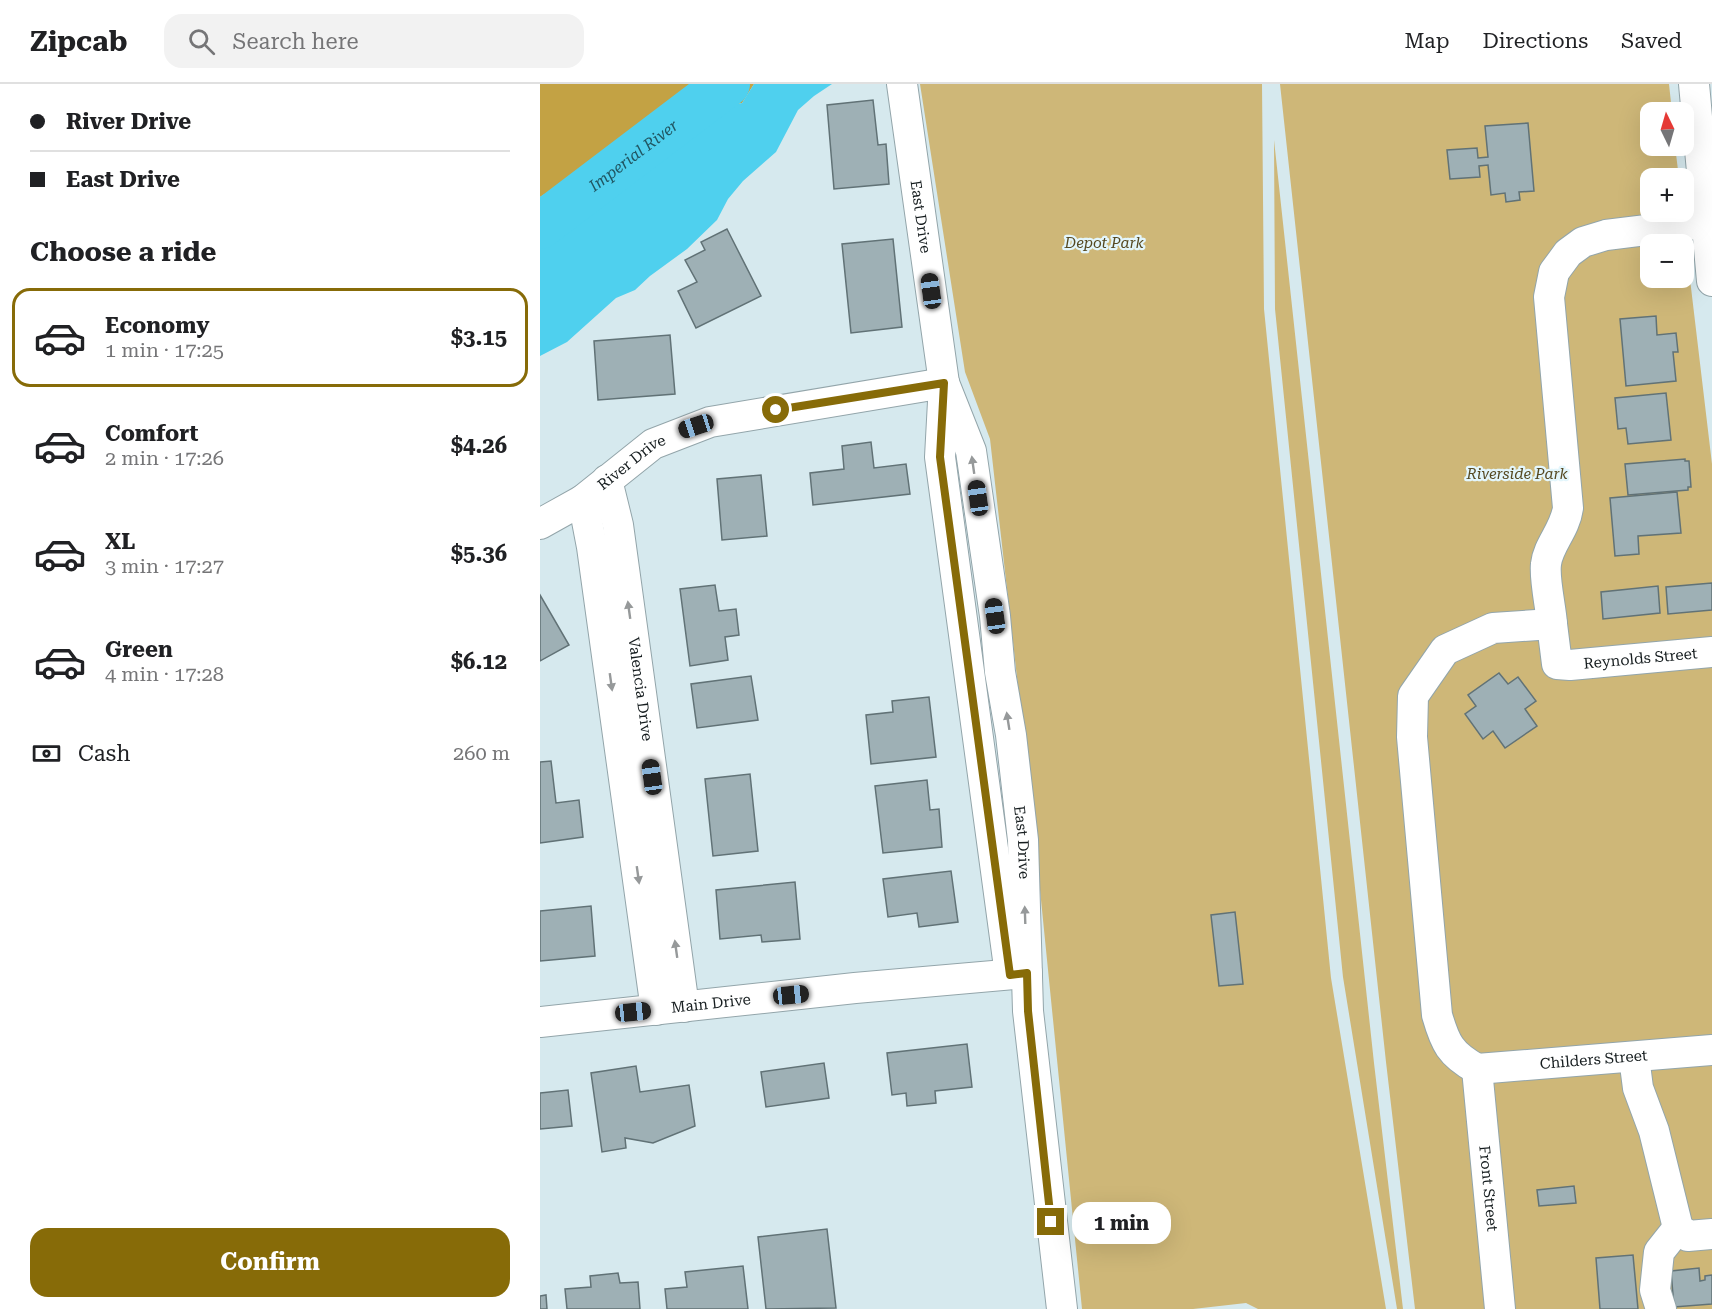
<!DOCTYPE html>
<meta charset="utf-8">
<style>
body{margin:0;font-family:"Roboto Serif",serif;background:#f2f2f2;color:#202124;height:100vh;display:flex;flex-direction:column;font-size:22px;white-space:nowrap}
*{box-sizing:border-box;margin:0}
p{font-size:20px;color:#757577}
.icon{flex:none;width:33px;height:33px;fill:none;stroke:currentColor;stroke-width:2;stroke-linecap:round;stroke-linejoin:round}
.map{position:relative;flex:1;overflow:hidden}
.sheet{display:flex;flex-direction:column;background:#fff;width:540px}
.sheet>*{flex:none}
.banner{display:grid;align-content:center;height:132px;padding:0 30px;background:#fff}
.needle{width:39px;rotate:355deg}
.buttons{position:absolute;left:1100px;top:18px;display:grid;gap:12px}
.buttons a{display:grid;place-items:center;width:54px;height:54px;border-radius:12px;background:#fff;box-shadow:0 6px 24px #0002;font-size:30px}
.end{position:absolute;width:27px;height:27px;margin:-14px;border:8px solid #876b08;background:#fff;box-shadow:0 0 0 3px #fff}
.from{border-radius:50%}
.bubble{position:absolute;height:42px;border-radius:18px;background:#fff;box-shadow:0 6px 24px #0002;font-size:20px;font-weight:700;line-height:42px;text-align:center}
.car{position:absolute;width:18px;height:36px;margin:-18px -9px;border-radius:8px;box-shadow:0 0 4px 2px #0007;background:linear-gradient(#222 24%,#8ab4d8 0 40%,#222 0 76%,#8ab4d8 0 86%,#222 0)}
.banner b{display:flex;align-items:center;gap:21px;height:57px;font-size:22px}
.banner b+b{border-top:2px solid #e0e0e0}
.banner i{width:15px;height:15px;background:#202124}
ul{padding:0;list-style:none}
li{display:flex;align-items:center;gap:18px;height:99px;margin:0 12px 9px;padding:0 18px;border:3px solid transparent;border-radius:18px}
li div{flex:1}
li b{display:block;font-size:22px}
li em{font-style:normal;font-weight:700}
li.active{border-color:#876b08}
li>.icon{width:54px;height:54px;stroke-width:1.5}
h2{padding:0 30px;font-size:27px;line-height:72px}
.pay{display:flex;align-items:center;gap:15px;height:66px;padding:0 30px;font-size:22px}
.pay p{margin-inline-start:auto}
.action{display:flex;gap:12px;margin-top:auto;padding:12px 30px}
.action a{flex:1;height:69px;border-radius:18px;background:#876b08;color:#fff;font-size:24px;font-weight:700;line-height:69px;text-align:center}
header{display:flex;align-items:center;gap:36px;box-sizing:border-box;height:84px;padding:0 30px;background:#fff;border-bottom:2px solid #e0e0e0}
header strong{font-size:28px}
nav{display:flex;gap:33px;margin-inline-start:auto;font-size:21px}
.search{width:420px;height:54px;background:#f2f2f2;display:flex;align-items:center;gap:15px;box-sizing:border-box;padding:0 21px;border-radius:18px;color:#757577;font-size:22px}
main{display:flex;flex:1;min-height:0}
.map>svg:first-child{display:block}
.green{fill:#ceb778;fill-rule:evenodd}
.forest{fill:#c3a244}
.water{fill:#4fd0ee}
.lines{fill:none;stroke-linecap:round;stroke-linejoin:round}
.river{stroke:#4fd0ee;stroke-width:46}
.building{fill:#9eb0b5;stroke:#617276;stroke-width:1.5}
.minor-casing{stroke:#93a5aa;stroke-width:32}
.minor{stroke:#fff;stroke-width:30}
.oneway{fill:#96999a}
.route{stroke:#876b08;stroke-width:8}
.labels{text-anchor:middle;stroke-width:4.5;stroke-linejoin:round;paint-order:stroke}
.street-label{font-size:15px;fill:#161d1f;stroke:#e3f6fc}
.park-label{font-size:15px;font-style:italic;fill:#554820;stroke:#e3f6fc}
.water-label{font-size:16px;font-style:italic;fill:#215763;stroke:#e3f6fc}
</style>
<header>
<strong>Zipcab</strong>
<div class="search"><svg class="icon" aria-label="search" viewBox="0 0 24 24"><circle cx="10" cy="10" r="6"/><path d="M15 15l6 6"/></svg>Search here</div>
<nav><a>Map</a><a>Directions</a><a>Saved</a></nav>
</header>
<main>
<section class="sheet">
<div class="banner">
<b><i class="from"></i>River Drive</b>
<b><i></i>East Drive</b>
</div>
<h2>Choose a ride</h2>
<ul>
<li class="active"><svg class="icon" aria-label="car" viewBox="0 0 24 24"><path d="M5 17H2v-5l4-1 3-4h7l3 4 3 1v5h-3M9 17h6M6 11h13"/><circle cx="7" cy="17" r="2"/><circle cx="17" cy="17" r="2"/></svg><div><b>Economy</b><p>1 min · 17:25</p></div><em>$3.15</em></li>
<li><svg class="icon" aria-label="car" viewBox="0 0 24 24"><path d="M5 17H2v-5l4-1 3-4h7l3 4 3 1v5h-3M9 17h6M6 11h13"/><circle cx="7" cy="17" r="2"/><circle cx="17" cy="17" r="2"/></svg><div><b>Comfort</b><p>2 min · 17:26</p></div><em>$4.26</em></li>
<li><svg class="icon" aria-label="car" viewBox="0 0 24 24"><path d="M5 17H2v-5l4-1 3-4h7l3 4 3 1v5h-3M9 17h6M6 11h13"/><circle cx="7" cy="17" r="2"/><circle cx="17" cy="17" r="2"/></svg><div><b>XL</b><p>3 min · 17:27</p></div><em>$5.36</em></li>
<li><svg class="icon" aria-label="car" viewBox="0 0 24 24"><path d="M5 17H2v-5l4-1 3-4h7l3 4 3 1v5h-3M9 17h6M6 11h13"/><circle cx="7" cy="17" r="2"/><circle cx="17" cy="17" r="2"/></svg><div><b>Green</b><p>4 min · 17:28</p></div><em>$6.12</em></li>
</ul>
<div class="pay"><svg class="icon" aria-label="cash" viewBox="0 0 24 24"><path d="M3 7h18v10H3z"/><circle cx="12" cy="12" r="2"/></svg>Cash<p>260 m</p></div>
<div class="action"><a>Confirm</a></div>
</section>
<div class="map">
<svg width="1172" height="1225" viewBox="0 0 1172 1225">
<rect width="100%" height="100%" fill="#d6e9ee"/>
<!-- green -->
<g class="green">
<path d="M380 0H722L724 225 791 894 846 1225H718L706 1219 653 1225H542L492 726 450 355 425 288Z"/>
<path d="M740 0H1129L1132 28H1110V62H1135L1139 94H1110V128H1142L1172 380V1225H875L846 978ZM1110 160H1143V194H1110Z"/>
<path d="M734 56 834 979 863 1225H857L803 893 735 225Z"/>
</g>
<!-- forest -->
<path class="forest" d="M0 0H214L202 19 183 23 164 32 134 64 96 81 50 85 31 94 0 113Z"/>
<!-- water -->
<path class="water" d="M214 0H292L274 12 258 26 236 68 203 97 188 115 177 136 147 165 110 192 95 206 76 214 27 258 0 272V113L31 94 50 85 96 81 134 64 164 32 183 23 202 19Z"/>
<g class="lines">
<!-- river -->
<path class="river" id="s1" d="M0 142 187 0"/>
</g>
<!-- building -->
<g class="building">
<path d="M333 16 338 61 346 60 349 100 294 105 287 21Z"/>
<path d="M988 39 994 107 979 108 980 116 966 118 965 109 951 111 948 81 939 82 940 93 910 95 907 66 937 64 938 74 948 73 945 42Z"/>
<path d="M187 145 221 212 156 244 138 207 157 198 145 176 165 166 161 158Z"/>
<path d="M353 155 362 243 311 249 302 160Z"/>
<path d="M1116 232 1117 251 1136 249 1138 268H1133L1136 297 1086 302 1080 235Z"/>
<path d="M130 251 135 310 58 316 54 257Z"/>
<path d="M1126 309 1131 356 1088 360 1086 344 1078 345 1075 314Z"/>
<path d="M331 358 334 384 366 380 370 410 273 421 270 389 304 385 302 362Z"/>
<path d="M1145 375V377H1149L1151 403H1148V406L1088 411 1085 380Z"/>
<path d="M221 391 227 452 182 456 177 395Z"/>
<path d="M1137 408 1141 449 1098 452 1099 470 1075 472 1070 414Z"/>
<path d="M1172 499V526L1128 530 1126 503Z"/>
<path d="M175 501 179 527 196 525 199 551 185 553 188 576 150 582 140 505Z"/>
<path d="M1118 502 1120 529 1063 535 1061 508Z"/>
<path d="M0 511 29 561 0 577Z"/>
<path d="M959 589 968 600 978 593 996 617 985 625 997 642 965 664 953 647 943 655 925 630 936 622 928 611Z"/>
<path d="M211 592 218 636 157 644 151 600Z"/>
<path d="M389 613 396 673 331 680 326 631 353 628 352 617Z"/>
<path d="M11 677 16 719 39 716 43 753 0 759V678Z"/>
<path d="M210 690 218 767 173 772 165 695Z"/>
<path d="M387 696 390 726 399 725 402 763 343 769 335 702Z"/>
<path d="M411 787 418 838 379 843 377 829 348 833 343 795Z"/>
<path d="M255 798 260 855 222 858 221 851 180 855 176 806Z"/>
<path d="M51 822 55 872 0 877V827Z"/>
<path d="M695 828 703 900 679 902 671 831Z"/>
<path d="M427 960 432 1003 395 1007 396 1019 367 1022 366 1009 352 1011 347 969Z"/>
<path d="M284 979 289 1014 226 1023 221 988Z"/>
<path d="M96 982 100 1008 149 1001 155 1042 113 1059 85 1054 86 1064 62 1068 51 989Z"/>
<path d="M28 1006 32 1042 0 1045V1009Z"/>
<path d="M1034 1102 1036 1119 999 1122 997 1106Z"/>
<path d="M287 1145 296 1224 226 1225 218 1153Z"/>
<path d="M1093 1171 1098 1225H1060L1056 1174Z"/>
<path d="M203 1182 208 1225H127L125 1205 147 1203 145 1188Z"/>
<path d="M1159 1184 1160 1197 1165 1196V1192L1172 1191V1220L1134 1223 1131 1187Z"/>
<path d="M78 1189 80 1199 98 1198 100 1225H27L25 1205 51 1203 50 1192Z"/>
<path d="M6 1211 7 1225H0V1212Z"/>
</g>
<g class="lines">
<!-- minor casing -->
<g class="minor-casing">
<g id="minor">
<path id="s2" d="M362 0 404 299 400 373 469 883"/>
<path d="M1154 0 1172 197"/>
<path id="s3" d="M404 299 431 367 455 532 460 588 471 651 483 756 488 927 522 1225"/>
<path id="s4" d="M67 396 78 441 144 923"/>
<path d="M43 416 52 463 116 926"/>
<path id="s5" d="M0 440 43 416 113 360 170 338 404 299"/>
<path d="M1012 540C1011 524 1004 495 1006 480 1008 461 1025 446 1028 424L1009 213 1014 188 1028 169 1043 158 1066 151 1172 138"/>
<path id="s6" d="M0 938 315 904 487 889"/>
<path d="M1094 973 1098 1004 1114 1047 1138 1144 1148 1152 1172 1150"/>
<path id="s7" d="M937 985C910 970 905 959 897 931L872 653 873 612 905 566 953 544 1012 540 1017 580 1030 581 1172 568"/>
<path id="s8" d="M937 985 960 1225"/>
<path id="s9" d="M937 985 1172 966"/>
<path d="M1121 1225 1115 1206 1119 1168 1138 1144"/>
</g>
</g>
<!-- minor -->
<use href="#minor" class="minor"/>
</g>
<!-- one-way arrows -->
<defs><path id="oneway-solid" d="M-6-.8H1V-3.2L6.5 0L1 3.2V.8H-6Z" transform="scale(1.5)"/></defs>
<g class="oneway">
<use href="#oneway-solid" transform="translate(433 381) rotate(-98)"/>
<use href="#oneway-solid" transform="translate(89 526) rotate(-98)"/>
<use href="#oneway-solid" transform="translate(71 598) rotate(82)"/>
<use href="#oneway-solid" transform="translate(468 637) rotate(-99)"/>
<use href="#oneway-solid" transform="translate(98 791) rotate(82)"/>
<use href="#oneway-solid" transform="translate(485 831) rotate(-92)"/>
<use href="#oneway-solid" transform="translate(136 865) rotate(-98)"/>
</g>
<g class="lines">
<!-- route -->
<path class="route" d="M236 326 404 299 400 373 470 891 487 889 488 927 511 1138"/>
</g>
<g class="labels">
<!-- street labels -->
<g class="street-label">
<text dy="5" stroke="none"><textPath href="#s2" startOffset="134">East Drive</textPath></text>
<text dy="5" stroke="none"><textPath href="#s5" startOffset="111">River Drive</textPath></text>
<text dy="5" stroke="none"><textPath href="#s7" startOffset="682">Reynolds Street</textPath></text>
<text dy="5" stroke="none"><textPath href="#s4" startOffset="212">Valencia Drive</textPath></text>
<text dy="5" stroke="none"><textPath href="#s3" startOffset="468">East Drive</textPath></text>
<text dy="5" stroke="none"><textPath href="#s6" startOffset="172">Main Drive</textPath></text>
<text dy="5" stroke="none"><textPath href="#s9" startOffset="117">Childers Street</textPath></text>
<text dy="5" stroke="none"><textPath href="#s8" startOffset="120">Front Street</textPath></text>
</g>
<!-- park labels -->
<g class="park-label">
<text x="564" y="164">Depot Park</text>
<text x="977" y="395">Riverside Park</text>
</g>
<!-- water labels -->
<g class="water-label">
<text dy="6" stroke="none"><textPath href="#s1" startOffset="117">Imperial River</textPath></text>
</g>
</g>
</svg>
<div class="buttons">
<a><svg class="needle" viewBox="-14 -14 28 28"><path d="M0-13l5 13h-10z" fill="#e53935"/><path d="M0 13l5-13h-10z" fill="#757577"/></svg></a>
<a>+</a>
<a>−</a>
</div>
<i class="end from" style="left:236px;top:326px"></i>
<i class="end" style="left:511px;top:1138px"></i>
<div class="bubble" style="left:532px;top:1118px;width:99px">1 min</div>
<i class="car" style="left:391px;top:207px;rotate:352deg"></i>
<i class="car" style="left:156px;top:342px;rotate:252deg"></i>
<i class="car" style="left:438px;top:414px;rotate:352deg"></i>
<i class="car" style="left:455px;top:532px;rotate:352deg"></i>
<i class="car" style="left:112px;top:693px;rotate:352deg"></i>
<i class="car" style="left:251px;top:911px;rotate:84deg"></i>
<i class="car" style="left:93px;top:928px;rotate:84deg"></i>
</div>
</main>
